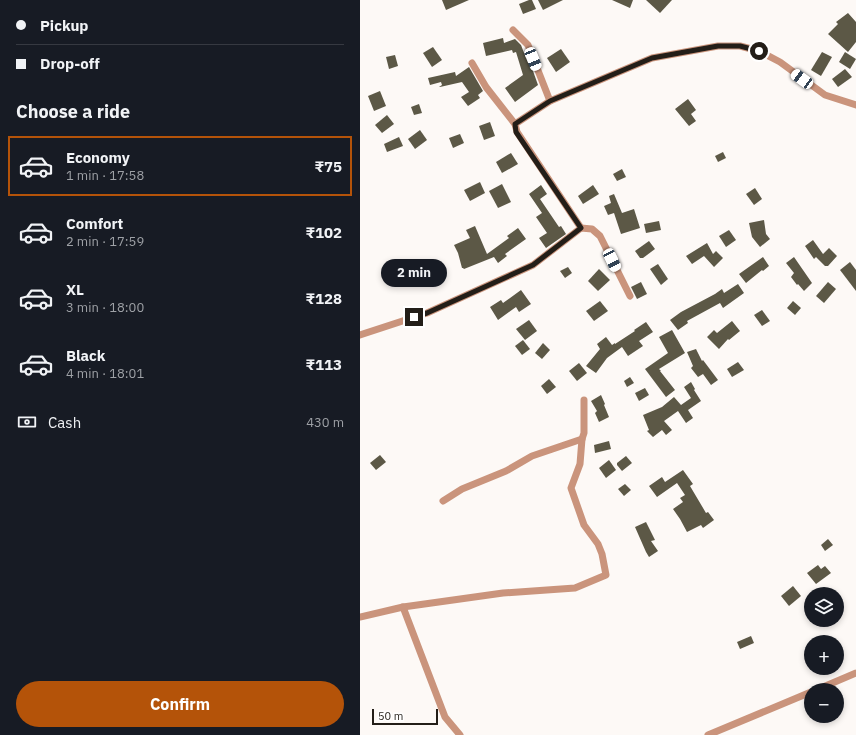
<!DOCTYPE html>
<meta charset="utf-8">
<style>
body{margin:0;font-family:"IBM Plex Sans",sans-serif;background:#242831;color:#f1f3f6;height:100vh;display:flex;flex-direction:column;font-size:15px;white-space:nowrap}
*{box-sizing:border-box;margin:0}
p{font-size:13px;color:#9ea1a6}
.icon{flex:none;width:22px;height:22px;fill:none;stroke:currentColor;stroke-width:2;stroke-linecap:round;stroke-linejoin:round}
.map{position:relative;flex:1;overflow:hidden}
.side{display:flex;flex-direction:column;background:#171b24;width:360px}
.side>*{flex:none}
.top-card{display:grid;align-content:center;height:88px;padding:0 16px;background:#171b24}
.tools{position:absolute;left:444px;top:587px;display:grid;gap:8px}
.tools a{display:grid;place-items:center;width:40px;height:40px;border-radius:50%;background:#171b24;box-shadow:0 2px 6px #0003;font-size:20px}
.scale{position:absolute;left:12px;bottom:10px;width:66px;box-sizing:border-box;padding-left:4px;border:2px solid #231e18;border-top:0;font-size:11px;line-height:14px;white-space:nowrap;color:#231e18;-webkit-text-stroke:3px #fff;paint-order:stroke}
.end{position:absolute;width:18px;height:18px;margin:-9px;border:5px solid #231e18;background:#fff;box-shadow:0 0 0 2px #fff}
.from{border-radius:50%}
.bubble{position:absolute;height:28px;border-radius:14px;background:#171b24;box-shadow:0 2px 6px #0003;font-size:13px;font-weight:700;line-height:28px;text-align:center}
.car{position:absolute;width:12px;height:24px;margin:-12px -6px;border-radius:5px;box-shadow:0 0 3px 1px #0007;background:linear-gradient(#fff 24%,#345 0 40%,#fff 0 76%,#345 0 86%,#fff 0)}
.top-card b{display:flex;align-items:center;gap:14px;height:38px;font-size:15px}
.top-card b+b{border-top:1px solid #363941}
.top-card i{width:10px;height:10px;background:#f1f3f6}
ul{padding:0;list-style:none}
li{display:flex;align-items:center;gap:12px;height:60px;margin:0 8px 6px;padding:0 8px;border:2px solid transparent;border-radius:0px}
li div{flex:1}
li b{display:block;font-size:15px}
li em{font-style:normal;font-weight:700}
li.selected{border-color:#b45309}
li>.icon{width:36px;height:36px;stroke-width:1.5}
h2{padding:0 16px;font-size:18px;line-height:48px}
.pay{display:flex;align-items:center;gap:10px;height:44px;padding:0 16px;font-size:15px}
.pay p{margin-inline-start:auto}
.action{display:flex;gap:8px;margin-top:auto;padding:8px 16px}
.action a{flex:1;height:46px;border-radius:24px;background:#b45309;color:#fff;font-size:16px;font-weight:700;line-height:46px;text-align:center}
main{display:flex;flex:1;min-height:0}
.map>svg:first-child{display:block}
.building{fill:#5c5846}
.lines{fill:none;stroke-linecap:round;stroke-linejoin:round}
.street{stroke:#ca947c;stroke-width:7}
.route{stroke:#231e18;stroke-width:5}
</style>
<main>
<section class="side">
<div class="top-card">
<b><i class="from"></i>Pickup</b>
<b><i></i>Drop-off</b>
</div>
<h2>Choose a ride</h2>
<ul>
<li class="selected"><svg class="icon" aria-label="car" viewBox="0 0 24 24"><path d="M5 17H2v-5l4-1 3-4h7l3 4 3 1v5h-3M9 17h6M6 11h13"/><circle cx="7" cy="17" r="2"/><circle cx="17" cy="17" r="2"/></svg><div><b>Economy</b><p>1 min · 17:58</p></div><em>₹75</em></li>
<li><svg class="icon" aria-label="car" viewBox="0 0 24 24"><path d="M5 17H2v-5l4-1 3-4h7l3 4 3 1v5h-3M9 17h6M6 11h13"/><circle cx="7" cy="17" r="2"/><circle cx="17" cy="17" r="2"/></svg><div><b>Comfort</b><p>2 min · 17:59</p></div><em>₹102</em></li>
<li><svg class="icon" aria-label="car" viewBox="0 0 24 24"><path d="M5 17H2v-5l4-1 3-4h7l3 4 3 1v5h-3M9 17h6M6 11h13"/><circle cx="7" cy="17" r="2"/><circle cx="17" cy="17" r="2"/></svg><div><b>XL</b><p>3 min · 18:00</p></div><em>₹128</em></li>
<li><svg class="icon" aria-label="car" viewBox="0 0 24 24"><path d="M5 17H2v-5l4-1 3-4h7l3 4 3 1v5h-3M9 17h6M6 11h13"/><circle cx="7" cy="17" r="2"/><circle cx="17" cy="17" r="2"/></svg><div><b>Black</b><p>4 min · 18:01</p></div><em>₹113</em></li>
</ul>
<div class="pay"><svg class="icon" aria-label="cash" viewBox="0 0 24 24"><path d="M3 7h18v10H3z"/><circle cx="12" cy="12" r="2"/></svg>Cash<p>430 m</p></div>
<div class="action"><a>Confirm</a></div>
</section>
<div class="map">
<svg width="496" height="735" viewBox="0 0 496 735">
<rect width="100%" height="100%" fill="#fdf9f6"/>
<!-- building -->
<g class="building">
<path d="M82 0H109L86 10Z"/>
<path d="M169 0H172L176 9 163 14 159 4Z"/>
<path d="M178 0H203L183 10Z"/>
<path d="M252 0H273L270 8Z"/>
<path d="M286 0H312L300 13Z"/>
<path d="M488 13 496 22V42L488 52 468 34 478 24 476 22Z"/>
<path d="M143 38 144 43 155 39 161 45 166 58 168 57 178 85 155 102 145 88 163 75 156 52 153 53 152 50 126 56 123 43Z"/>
<path d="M73 47 82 60 72 67 63 53Z"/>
<path d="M201 49 210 62 196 72 187 58Z"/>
<path d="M462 52 472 57 461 76 451 70Z"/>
<path d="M485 52 496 59 490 69 479 62Z"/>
<path d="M35 55 38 66 29 69 26 57Z"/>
<path d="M109 67 123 91 118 95 120 98 108 106 101 97 109 92 102 82 80 87H79L82 85 81 82 70 85 68 78 95 72 96 76Z"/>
<path d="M485 69 492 77 478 87 472 79Z"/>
<path d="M20 91 26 106 14 111 8 96Z"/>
<path d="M328 99 336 110 331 114 336 121 329 126 315 109Z"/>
<path d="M59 104 62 113 54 115 51 107Z"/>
<path d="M27 115 34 124 22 133 15 125Z"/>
<path d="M130 122 135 136 124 140 119 126Z"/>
<path d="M60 130 67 140 55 149 48 139Z"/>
<path d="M100 134 104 143 93 148 89 138Z"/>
<path d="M39 137 43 146 27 152 24 144Z"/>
<path d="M363 152 366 158 358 162 355 156Z"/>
<path d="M151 153 158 164 142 173 136 162Z"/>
<path d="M262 169 266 177 257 181 253 174Z"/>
<path d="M120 182 125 193 110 201 104 190Z"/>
<path d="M142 184 151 202 138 208 129 191Z"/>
<path d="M181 185 187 194 180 199 199 227 201 226 206 234 186 248 179 238 187 233 176 217 182 213 169 194Z"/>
<path d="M233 185 239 194 223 204 218 196Z"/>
<path d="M395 188 402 199 394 205 386 194Z"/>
<path d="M254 194 262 213 274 209 280 228 261 234 254 213 248 215 244 206 251 203 249 196Z"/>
<path d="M404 220 406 234 410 239 400 247 392 237 389 223Z"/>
<path d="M299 221 301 230 286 233 284 224Z"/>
<path d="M115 226 127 254 149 238 147 236 158 228 166 239 145 254 147 256 138 263 134 257 104 269 103 268H102L98 253 94 245 110 238 106 230Z"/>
<path d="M369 230 376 240 366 247 359 236Z"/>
<path d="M453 240 463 254 469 248 477 256 468 266H465L456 257 454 259 445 246Z"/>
<path d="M289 241 295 249 283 258H280L275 251Z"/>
<path d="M347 243 353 254 356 251 363 258 354 267 344 256 332 264 326 256Z"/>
<path d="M403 257 409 266 403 271 402 270 386 283 379 274Z"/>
<path d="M434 257 452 283 444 291 438 284 437 285 431 277 434 273 426 263Z"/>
<path d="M490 262 496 270V291L480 270Z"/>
<path d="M298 264 308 279 301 285 290 269Z"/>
<path d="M208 267 212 273 205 278 200 271Z"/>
<path d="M239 269 250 280 238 291 228 281Z"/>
<path d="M281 282 287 294 277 299 271 287Z"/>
<path d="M468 282 476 289 464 303 456 296Z"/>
<path d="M378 284 384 293 363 308 360 303 327 321 328 323 318 330 310 320 321 312 355 294 362 289 364 293Z"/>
<path d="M161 290 171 304 159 312 156 307 138 320 130 307 141 300 143 303Z"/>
<path d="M240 301 248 311 234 321 226 311Z"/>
<path d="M433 301 441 308 435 315 427 308Z"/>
<path d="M402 310 410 321 402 326 394 315Z"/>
<path d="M169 320 177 331 165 340 156 329Z"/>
<path d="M372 321 380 331 369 340 368 339 359 349 347 337 354 330 357 333Z"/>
<path d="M286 322 293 332 279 341 283 346 268 356 262 347 247 358 236 373 226 366 240 349 237 344 246 337 252 345 255 343V344L275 331 274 330Z"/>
<path d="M312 330 325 353 299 369 301 371H300L315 390 306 397 285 369 308 353 299 337Z"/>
<path d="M163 340 170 349 162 355 155 346Z"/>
<path d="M183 343 190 350 182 359 175 353Z"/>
<path d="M336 349 342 361 343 360 358 380 351 385 343 374 338 377 331 368 333 366 327 352Z"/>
<path d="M378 362 384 370 372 377 367 369Z"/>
<path d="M219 363 227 373 217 381 209 371Z"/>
<path d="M270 377 274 383 267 387 264 381Z"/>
<path d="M189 379 196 387 187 394 181 386Z"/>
<path d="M331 382 335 389 334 390 341 401 328 410 333 418 326 423 318 411 304 421 312 430 306 435 302 430 293 437 287 431 289 430 283 415 302 407 314 397 321 405 331 398 324 387Z"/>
<path d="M285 388 289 395 279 401 275 393Z"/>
<path d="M241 395 245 404 244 405 249 417 239 422 235 413 237 411 231 401Z"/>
<path d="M249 441 251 449 235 453 234 445Z"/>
<path d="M20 455 26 462 16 470 10 463Z"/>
<path d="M266 456 272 463 262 471 257 465V463Z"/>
<path d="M249 460 256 470 246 478 239 468Z"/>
<path d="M323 470 333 484 330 486 346 513 348 512 354 520 343 528 341 525 327 532 320 519 313 509 323 502 320 498 325 495 317 483 297 497 289 486 302 477 305 482Z"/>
<path d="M265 484 271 490 264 496 258 489Z"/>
<path d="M286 522 295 540 291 541 298 551 289 557 286 552 275 527Z"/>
<path d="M468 539 473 545 465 551 461 545Z"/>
<path d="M458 565 461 569 465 566 471 573 456 584 447 573Z"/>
<path d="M433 586 441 596 429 606 421 596Z"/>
<path d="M391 636 394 643 380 649 377 642Z"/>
</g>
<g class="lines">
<!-- street -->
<g class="street">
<path d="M153 30 168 45 190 101"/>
<path d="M112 63 126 87 155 124 157 132 221 228"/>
<path d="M155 124 190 101 292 58 358 46H380L399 51 420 62 465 95 496 105"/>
<path d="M0 335 67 313 173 265 221 228 232 229 240 236 270 296"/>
<path d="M83 501 102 489 146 471 172 456 222 439"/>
<path d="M43 607 143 593 215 588 246 575 242 554 238 544 224 525 211 488 220 464 222 439 224 433V400"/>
<path d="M0 617 43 607 85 717 100 735"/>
<path d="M456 690 496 673"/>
<path d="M348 735 451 692"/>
</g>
</g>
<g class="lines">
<!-- route -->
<path class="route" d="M54 317 67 313 173 265 221 228 156 132 155 124 190 101 292 58 358 46H380L399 51"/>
</g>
</svg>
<div class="tools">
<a><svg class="icon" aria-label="layers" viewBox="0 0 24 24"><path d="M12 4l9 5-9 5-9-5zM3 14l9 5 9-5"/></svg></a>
<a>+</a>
<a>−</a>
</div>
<div class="scale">50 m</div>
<i class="end from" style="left:399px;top:51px"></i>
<i class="end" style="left:54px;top:317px"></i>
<div class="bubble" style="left:21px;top:259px;width:66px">2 min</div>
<i class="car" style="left:173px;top:59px;rotate:158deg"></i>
<i class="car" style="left:442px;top:79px;rotate:306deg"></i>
<i class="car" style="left:252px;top:260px;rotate:154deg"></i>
</div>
</main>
